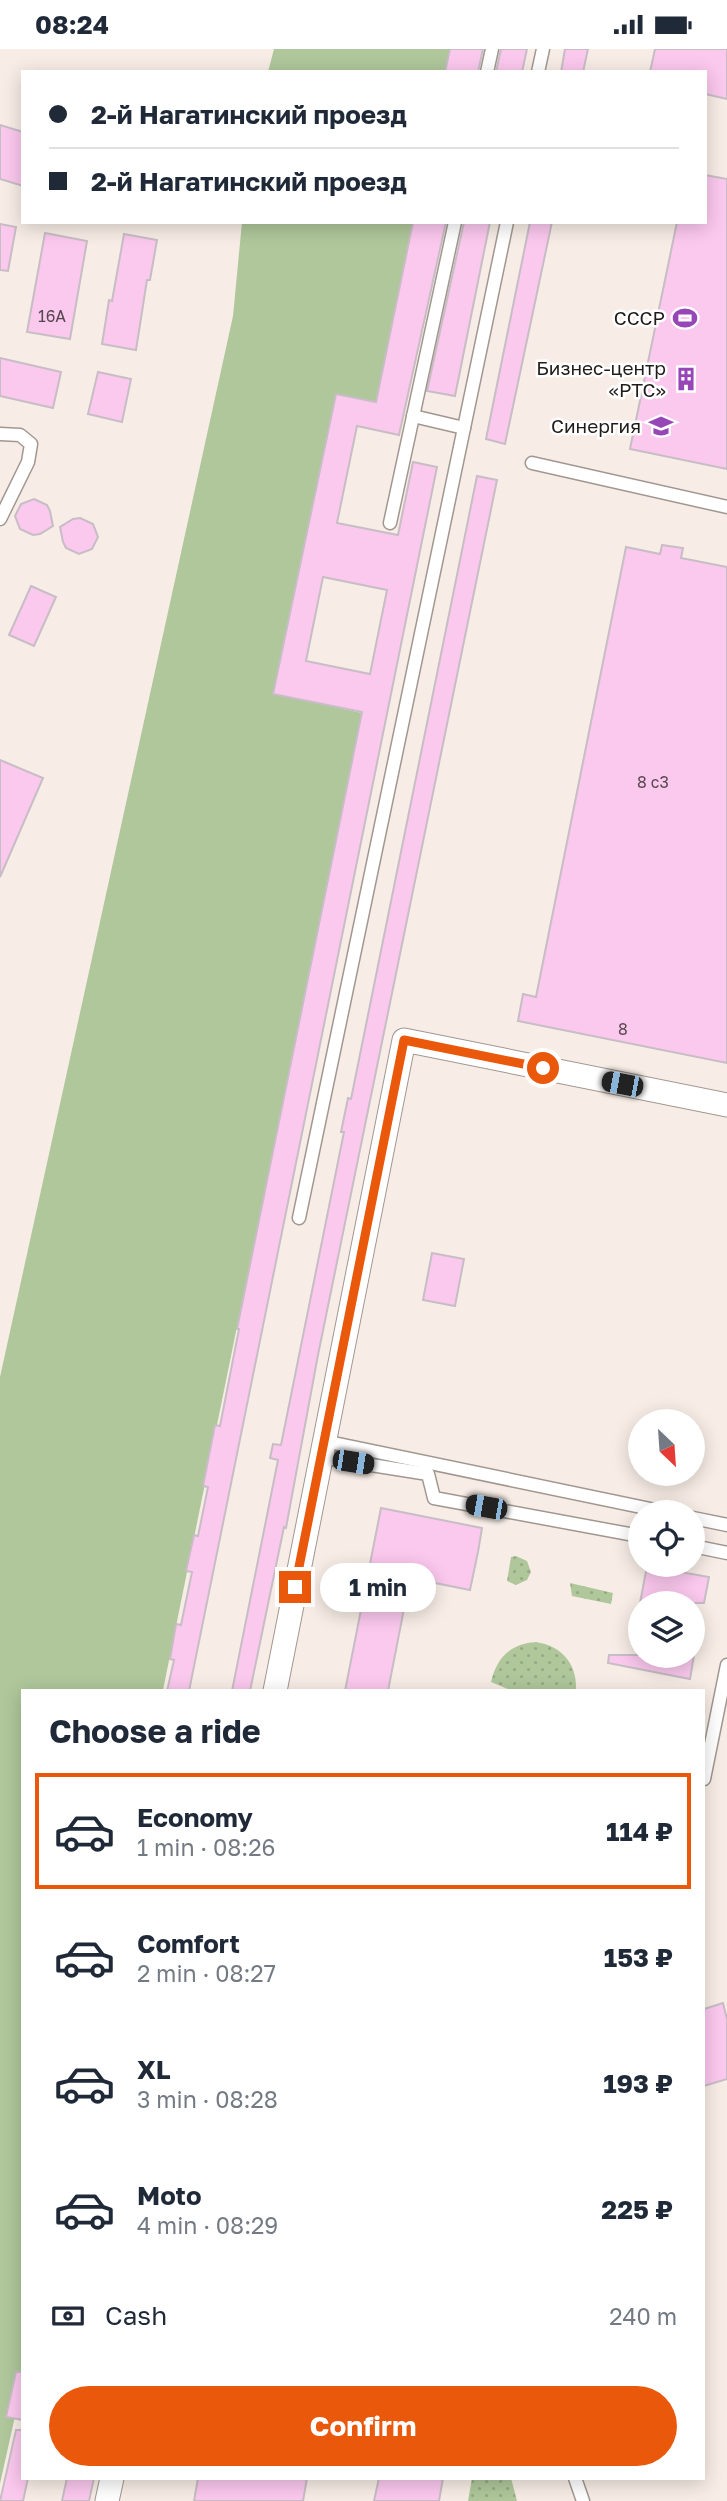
<!DOCTYPE html>
<meta charset="utf-8">
<style>
body{margin:0;font-family:"Golos Text",sans-serif;background:#f6f6f7;color:#1f2937;height:100vh;display:flex;flex-direction:column;font-size:26px;white-space:nowrap}
*{box-sizing:border-box;margin:0}
p{font-size:23px;color:#747a83}
.icon{flex:none;width:38px;height:38px;fill:none;stroke:currentColor;stroke-width:2;stroke-linecap:round;stroke-linejoin:round}
.map{position:relative;flex:1;overflow:hidden}
.drawer{position:absolute;left:21px;top:1640px;width:684px;height:791px;display:flex;flex-direction:column;background:#fff;border-radius:0px;box-shadow:0 4px 18px #0003}
.drawer>*{flex:none}
.top-card{position:absolute;left:21px;top:21px;width:686px;height:154px;border-radius:0px;box-shadow:0 4px 18px #0003;display:grid;align-content:center;height:154px;padding:0 28px;background:#fff}
.needle{width:46px;rotate:155deg}
.tools{position:absolute;left:628px;top:1360px;display:grid;gap:14px}
.tools a{display:grid;place-items:center;width:77px;height:77px;border-radius:50%;background:#fff;box-shadow:0 4px 18px #0003;font-size:35px}
.end{position:absolute;width:32px;height:32px;margin:-16px;border:9px solid #ea580c;background:#fff;box-shadow:0 0 0 4px #fff}
.from{border-radius:50%}
.bubble{position:absolute;height:49px;border-radius:24px;background:#fff;box-shadow:0 4px 18px #0003;font-size:23px;font-weight:700;line-height:49px;text-align:center}
.car{position:absolute;width:21px;height:42px;margin:-21px -10px;border-radius:9px;box-shadow:0 0 5px 2px #0007;background:linear-gradient(#222 24%,#8ab4d8 0 40%,#222 0 76%,#8ab4d8 0 86%,#222 0)}
.top-card b{display:flex;align-items:center;gap:24px;height:66px;font-size:26px}
.top-card b+b{border-top:2px solid #e0e1e3}
.top-card i{width:18px;height:18px;background:#1f2937}
ul{padding:0;list-style:none}
li{display:flex;align-items:center;gap:21px;height:116px;margin:0 14px 10px;padding:0 14px;border:4px solid transparent;border-radius:0px}
li div{flex:1}
li b{display:block;font-size:26px}
li em{font-style:normal;font-weight:700}
li.current{border-color:#ea580c}
li>.icon{width:63px;height:63px;stroke-width:1.5}
h2{padding:0 28px;font-size:32px;line-height:84px}
.pay{display:flex;align-items:center;gap:18px;height:77px;padding:0 28px;font-size:26px}
.pay p{margin-inline-start:auto}
.action{display:flex;gap:14px;margin-top:auto;padding:14px 28px}
.action a{flex:1;height:80px;border-radius:42px;background:#ea580c;color:#fff;font-size:28px;font-weight:700;line-height:80px;text-align:center}
.status{display:flex;justify-content:space-between;align-items:center;height:49px;padding:0 35px;background:#fff;direction:ltr}
.status svg{height:19px;fill:currentColor}
.map>svg:first-child{display:block}
.green{fill:#afc79b}
.park{fill:url(#park-dots)}
.building{fill:#fbc8ee;stroke:#c7bdc4;stroke-width:2;fill-rule:evenodd}
.lines{fill:none;stroke-linecap:round;stroke-linejoin:round}
.service-casing{stroke:#a19790;stroke-width:15}
.minor-casing{stroke:#a19790;stroke-width:25}
.service{stroke:#fff;stroke-width:12}
.minor{stroke:#fff;stroke-width:23}
.route{stroke:#ea580c;stroke-width:9}
.labels{text-anchor:middle;stroke-width:5;stroke-linejoin:round;paint-order:stroke}
.number-label{font-size:16px;fill:#57474f}
.poi-label{font-size:19px;fill:#201c1a;stroke:#fff;text-anchor:end}
</style>
<div class="status"><b>08:24</b><svg viewBox="0 0 49 12"><path d="M0 12V9h3v3zM5 12V6h3v6zM10 12V3h3v9zM15 12V0h3v12zM26 1h20v11H26zM47 4h2v5h-2z"/></svg></div>
<div class="map">
<svg width="727" height="2452" viewBox="0 0 727 2452">
<defs>
<pattern id="park-dots" width="8" height="8" patternUnits="userSpaceOnUse" patternTransform="scale(1.75)"><rect width="8" height="8" fill="#afc79b"/><path d="M2 2h.1M6 6h.1" fill="none" stroke="#96aa85" stroke-width="1.8" stroke-linecap="round"/></pattern>
</defs>
<rect width="100%" height="100%" fill="#f8ede6"/>
<!-- green -->
<g class="green">
<path d="M274 0H450L445 23H268Z"/>
<path d="M242 173H413L376 353 336 346 273 645 362 664 163 1641 23 1642V2331L0 2435V1328L233 267Z"/>
</g>
<!-- park -->
<g class="park">
<path d="M516 1507 527 1512 531 1523 527 1531 516 1536 507 1532 511 1508Z"/>
<path d="M570 1534 613 1544 611 1555 572 1547Z"/>
<path d="M536 1593C562 1597 577 1615 576 1641H510L491 1633C497 1608 510 1595 536 1593Z"/>
<path d="M472 2429H511L517 2452H468Z"/>
</g>
<!-- building -->
<g class="building">
<path d="M450 0H483L478 23H445Z"/>
<path d="M501 0H527L522 23H496Z"/>
<path d="M565 0H588L583 23H561Z"/>
<path d="M655 0H727V50L705 45V23H650Z"/>
<path d="M0 76 23 83V137L0 130Z"/>
<path d="M705 126 727 130V420L630 400 677 173H705Z"/>
<path d="M413 173H446L399 386 357 377 337 474 398 486 413 413 437 418 189 1642H167L174 1611 170 1610 176 1575 181 1576 192 1523 186 1522 194 1486 198 1487 208 1438 203 1437 215 1376 220 1377 239 1280H237L362 663 273 645 336 345 376 353ZM323 528 387 541 370 625 306 612Z"/>
<path d="M464 173H490L455 347 427 342Z"/>
<path d="M530 173H552L505 395 486 390Z"/>
<path d="M0 175 16 178 8 222 0 221Z"/>
<path d="M45 184 87 192 70 290 27 283Z"/>
<path d="M124 185 157 191 150 231H147L136 301 102 295 109 251 112 252Z"/>
<path d="M0 309 61 323 53 359 0 347Z"/>
<path d="M98 323 131 330 122 373 88 365Z"/>
<path d="M477 427 497 431 318 1306 286 1479 284 1478 250 1642H232L278 1411 270 1409 273 1395 281 1396 344 1083H341L348 1049 351 1050Z"/>
<path d="M34 450 47 456 50 462 53 477 40 485 33 486 20 480 15 467 21 455Z"/>
<path d="M80 469 93 475 98 488 92 500 79 505 66 499 63 493 60 478 73 470Z"/>
<path d="M662 496 683 499 681 509 727 518V1014L518 972 523 945 536 948 626 498 660 505Z"/>
<path d="M31 537 56 548 34 597 9 586Z"/>
<path d="M0 711 43 729 0 828Z"/>
<path d="M432 1204 464 1210 455 1257 423 1251Z"/>
<path d="M381 1459 482 1479 478 1503 470 1541 410 1529 388 1642H345Z"/>
<path d="M647 1517 709 1528 704 1554H640Z"/>
<path d="M609 1606H694L690 1630 608 1614Z"/>
<path d="M723 1954 727 1970V2030L704 2037V1960Z"/>
<path d="M16 2323H23V2371L6 2368Z"/>
<path d="M16 2381H23V2429H28L23 2452H0Z"/>
<path d="M67 2429H94L89 2452H62Z"/>
<path d="M198 2429H307L303 2452H194Z"/>
<path d="M379 2429H443L439 2452H374Z"/>
</g>
<g class="lines">
<!-- service casing -->
<g class="service-casing">
<g id="service">
<path d="M487 23 492 0"/>
<path d="M538 23 543 0"/>
<path d="M413 367 464 379"/>
<path d="M0 385 20 386 31 395 28 413 0 470"/>
<path d="M532 414 727 458"/>
<path d="M390 474 455 173"/>
<path d="M299 1169 507 173"/>
<path d="M324 1392 665 1463"/>
<path d="M321 1408 428 1425 434 1449 640 1487"/>
<path d="M693 1469 727 1476"/>
<path d="M693 1497 727 1504"/>
<path d="M704 1730 727 1616"/>
<path d="M575 2429 583 2452"/>
</g>
</g>
<!-- minor casing -->
<g class="minor-casing">
<g id="minor">
<path d="M275 1642 404 991 727 1056"/>
<path d="M107 2452 112 2429"/>
</g>
</g>
<!-- service -->
<use href="#service" class="service"/>
<!-- minor -->
<use href="#minor" class="minor"/>
</g>
<g class="lines">
<!-- route -->
<path class="route" d="M295 1538 404 991 543 1019"/>
</g>
<!-- icons -->
<defs>
<g id="stadium-bare" transform="scale(1.89)"><path d="M0-5a6.5 5 0 1 0 0 10a6.5 5 0 1 0 0-10ZM-3.5-1.8h7v3.6h-7Z" fill="#9646b6" stroke="#fff" stroke-width="2.5" paint-order="stroke"/></g>
<g id="building-bare" transform="scale(1.89)"><path d="M-4-6H4V6H1V3H-1V6H-4ZM-2.5-4.3h1.7v1.8h-1.7ZM.8-4.3h1.7v1.8H.8ZM-2.5-1h1.7V.8h-1.7ZM.8-1h1.7V.8H.8Z" fill="#9646b6" stroke="#fff" stroke-width="2.5" paint-order="stroke"/></g>
<g id="university-bare" transform="scale(1.89)"><path d="M0-5L7-2L0 1L-7-2ZM-4 1L0 2.5L4 1V4Q0 6-4 4Z" fill="#9646b6" stroke="#fff" stroke-width="2.5" paint-order="stroke"/></g>
</defs>
<g fill-rule="evenodd">
<use href="#stadium-bare" x="685" y="269"/>
<use href="#building-bare" x="686" y="330"/>
<use href="#university-bare" x="661" y="377"/>
</g>
<g class="labels">
<!-- number labels -->
<g class="number-label">
<text x="52" y="273">16А</text>
<text x="653" y="739">8 с3</text>
<text x="623" y="986">8</text>
</g>
<!-- poi labels -->
<g class="poi-label">
<text x="665" y="276">СССР</text>
<text x="666" y="326">Бизнес-центр<tspan x="666" dy="22">«РТС»</tspan></text>
<text x="641" y="384">Синергия</text>
</g>
</g>
</svg>
<div class="tools">
<a><svg class="needle" viewBox="-14 -14 28 28"><path d="M0-13l5 13h-10z" fill="#e53935"/><path d="M0 13l5-13h-10z" fill="#747a83"/></svg></a>
<a><svg class="icon" aria-label="locate" viewBox="0 0 24 24"><circle cx="12" cy="12" r="6"/><path d="M12 2v4M12 18v4M2 12h4M18 12h4"/></svg></a>
<a><svg class="icon" aria-label="layers" viewBox="0 0 24 24"><path d="M12 4l9 5-9 5-9-5zM3 14l9 5 9-5"/></svg></a>
</div>
<i class="end from" style="left:543px;top:1019px"></i>
<i class="end" style="left:295px;top:1538px"></i>
<div class="bubble" style="left:320px;top:1514px;width:116px">1 min</div>
<i class="car" style="left:622px;top:1035px;rotate:281deg"></i>
<i class="car" style="left:353px;top:1413px;rotate:99deg"></i>
<i class="car" style="left:486px;top:1458px;rotate:280deg"></i>
<div class="top-card">
<b><i class="from"></i>2-й Нагатинский проезд</b>
<b><i></i>2-й Нагатинский проезд</b>
</div>
<section class="drawer">
<h2>Choose a ride</h2>
<ul>
<li class="current"><svg class="icon" aria-label="car" viewBox="0 0 24 24"><path d="M5 17H2v-5l4-1 3-4h7l3 4 3 1v5h-3M9 17h6M6 11h13"/><circle cx="7" cy="17" r="2"/><circle cx="17" cy="17" r="2"/></svg><div><b>Economy</b><p>1 min · 08:26</p></div><em>114 ₽</em></li>
<li><svg class="icon" aria-label="car" viewBox="0 0 24 24"><path d="M5 17H2v-5l4-1 3-4h7l3 4 3 1v5h-3M9 17h6M6 11h13"/><circle cx="7" cy="17" r="2"/><circle cx="17" cy="17" r="2"/></svg><div><b>Comfort</b><p>2 min · 08:27</p></div><em>153 ₽</em></li>
<li><svg class="icon" aria-label="car" viewBox="0 0 24 24"><path d="M5 17H2v-5l4-1 3-4h7l3 4 3 1v5h-3M9 17h6M6 11h13"/><circle cx="7" cy="17" r="2"/><circle cx="17" cy="17" r="2"/></svg><div><b>XL</b><p>3 min · 08:28</p></div><em>193 ₽</em></li>
<li><svg class="icon" aria-label="car" viewBox="0 0 24 24"><path d="M5 17H2v-5l4-1 3-4h7l3 4 3 1v5h-3M9 17h6M6 11h13"/><circle cx="7" cy="17" r="2"/><circle cx="17" cy="17" r="2"/></svg><div><b>Moto</b><p>4 min · 08:29</p></div><em>225 ₽</em></li>
</ul>
<div class="pay"><svg class="icon" aria-label="cash" viewBox="0 0 24 24"><path d="M3 7h18v10H3z"/><circle cx="12" cy="12" r="2"/></svg>Cash<p>240 m</p></div>
<div class="action"><a>Confirm</a></div>
</section>
</div>
